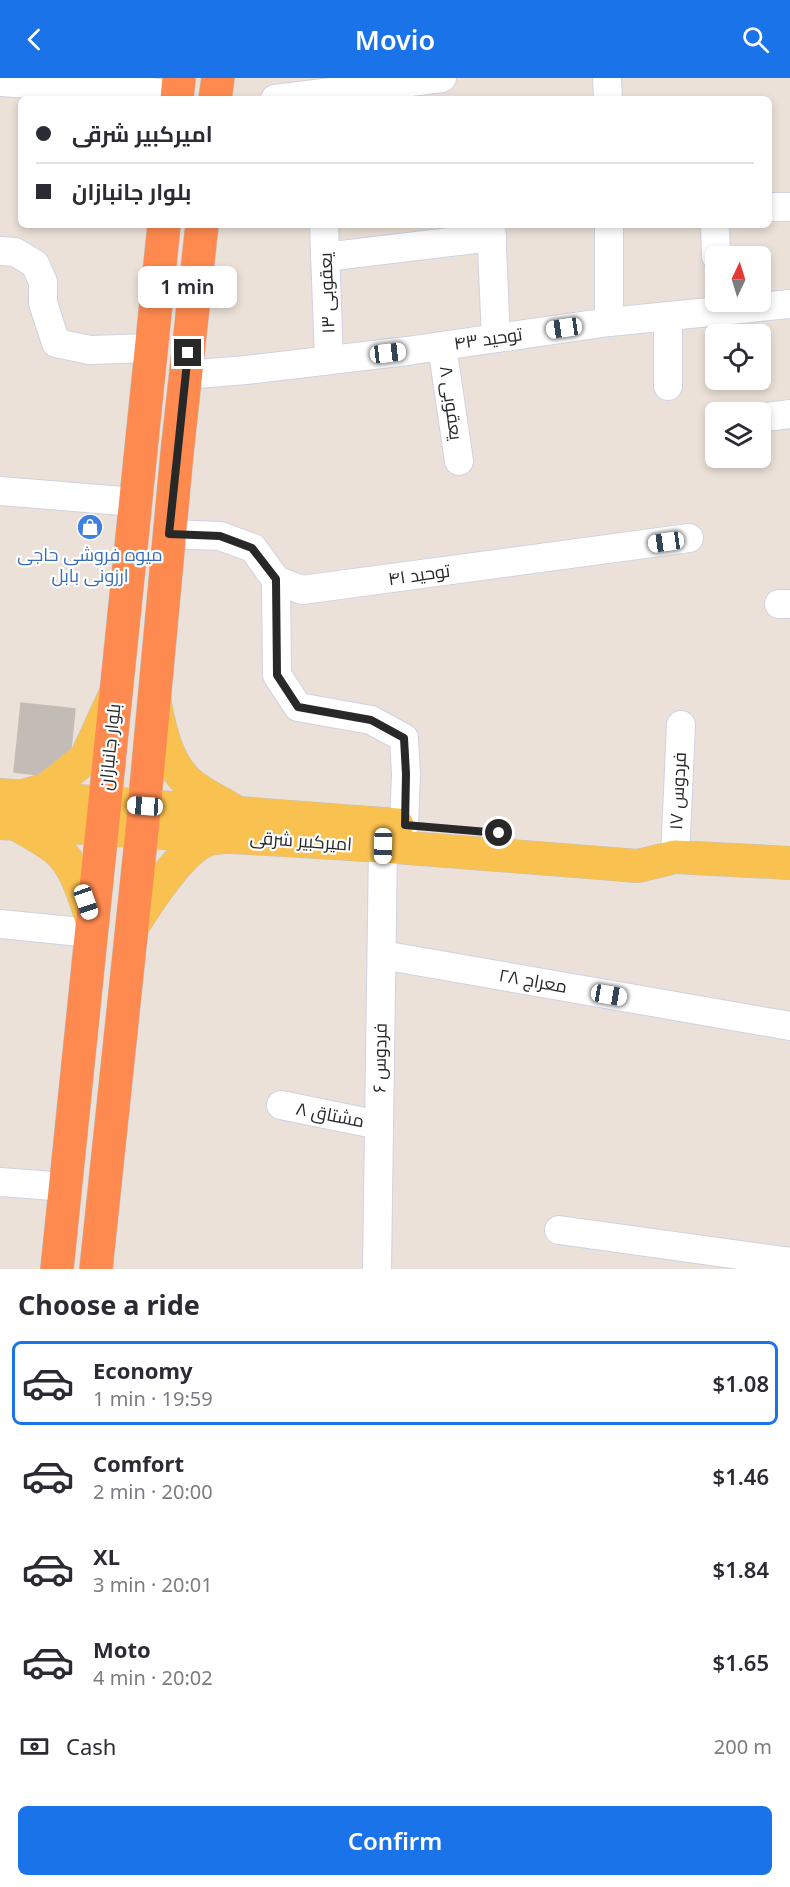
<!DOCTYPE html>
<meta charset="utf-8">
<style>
body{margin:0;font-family:"Noto Sans",Cairo,sans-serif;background:#f2f2f3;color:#2b2b33;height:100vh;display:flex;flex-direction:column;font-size:22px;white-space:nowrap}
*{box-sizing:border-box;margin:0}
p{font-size:20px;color:#7c7c81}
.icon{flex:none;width:33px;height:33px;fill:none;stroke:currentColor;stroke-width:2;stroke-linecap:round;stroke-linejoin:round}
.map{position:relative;height:1191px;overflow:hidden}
.drawer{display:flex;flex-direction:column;background:#fff;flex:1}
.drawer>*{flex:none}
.banner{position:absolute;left:18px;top:18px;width:754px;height:132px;border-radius:9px;box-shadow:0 3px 9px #0003;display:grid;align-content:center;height:132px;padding:0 18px;background:#fff}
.needle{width:39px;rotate:4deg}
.tools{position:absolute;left:705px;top:168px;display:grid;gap:12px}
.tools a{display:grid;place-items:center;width:66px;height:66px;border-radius:9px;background:#fff;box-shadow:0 3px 9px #0003;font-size:30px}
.end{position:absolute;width:27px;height:27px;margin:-14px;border:8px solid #282828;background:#fff;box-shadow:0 0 0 3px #fff}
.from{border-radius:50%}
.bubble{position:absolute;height:42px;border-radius:9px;background:#fff;box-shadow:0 3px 9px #0003;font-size:20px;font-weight:600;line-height:42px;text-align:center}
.car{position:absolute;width:18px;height:36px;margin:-18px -9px;border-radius:8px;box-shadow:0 0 4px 2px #0007;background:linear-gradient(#fff 24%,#345 0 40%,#fff 0 76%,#345 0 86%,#fff 0)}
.banner b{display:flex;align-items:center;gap:21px;height:57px;font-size:22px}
.banner b+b{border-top:2px solid #e1e1e2}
.banner i{width:15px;height:15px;background:#2b2b33}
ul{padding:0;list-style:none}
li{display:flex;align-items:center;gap:18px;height:84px;margin:0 12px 9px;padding:0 6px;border:3px solid transparent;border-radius:9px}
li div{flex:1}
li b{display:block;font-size:22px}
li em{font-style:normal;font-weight:600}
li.current{border-color:#1a73e8}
li>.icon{width:54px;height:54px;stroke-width:1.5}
h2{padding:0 18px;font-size:27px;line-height:72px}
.pay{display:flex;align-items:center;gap:15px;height:66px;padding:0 18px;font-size:22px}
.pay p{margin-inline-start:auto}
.button{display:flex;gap:12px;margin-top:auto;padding:12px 18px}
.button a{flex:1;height:69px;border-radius:9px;background:#1a73e8;color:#fff;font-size:24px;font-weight:600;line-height:69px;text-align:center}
header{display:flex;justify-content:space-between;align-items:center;height:78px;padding:0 18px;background:#1a73e8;color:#fff;font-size:27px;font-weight:600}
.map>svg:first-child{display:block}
.building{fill:#c3bbb5;stroke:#c6bdb2;stroke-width:1.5}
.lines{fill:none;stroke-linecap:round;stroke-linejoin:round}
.minor-casing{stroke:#cdd3e2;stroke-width:30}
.major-casing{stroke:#c3c3c3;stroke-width:34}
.highway-casing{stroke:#c3c3c3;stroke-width:34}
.minor{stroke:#fff;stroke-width:28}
.major{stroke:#f9c150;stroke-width:33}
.highway{stroke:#ff8a4f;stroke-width:33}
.route{stroke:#282828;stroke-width:8}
.labels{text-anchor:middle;stroke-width:4.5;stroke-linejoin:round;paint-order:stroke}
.street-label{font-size:18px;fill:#282828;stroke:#fff}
.shop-label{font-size:18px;fill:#366cbe;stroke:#fff}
</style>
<header><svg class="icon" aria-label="back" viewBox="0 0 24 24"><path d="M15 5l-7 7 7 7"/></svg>Movio<svg class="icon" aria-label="search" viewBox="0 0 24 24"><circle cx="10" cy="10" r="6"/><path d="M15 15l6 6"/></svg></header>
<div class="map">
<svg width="790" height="1191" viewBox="0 0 790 1191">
<rect width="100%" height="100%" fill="#ebe1d8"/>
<!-- building -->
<path class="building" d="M21 625 75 631 70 680 50 698 14 694Z"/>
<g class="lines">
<!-- minor casing -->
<g class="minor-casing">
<g id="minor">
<path d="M607 0 608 21"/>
<path d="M0 4 178 16"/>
<path d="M275 21 442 0"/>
<path d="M770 129H790"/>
<path d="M324 147 329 282"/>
<path d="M491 147 496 260"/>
<path d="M609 147V244"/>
<path d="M715 147 716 178"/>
<path d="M0 173 15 174 35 186 43 204V225L56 265 90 272 151 270"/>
<path d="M325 179 492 159"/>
<path d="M668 238V308"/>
<path d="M442 268 459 383"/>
<path d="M185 297 246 292 407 273 609 244 790 226"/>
<path d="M760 340 790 336"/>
<path d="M0 413 135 424"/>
<path d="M169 456 220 458 253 470 276 502 302 512 689 460"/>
<path d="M276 502 277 597 298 629 371 642 404 660 406 696 404 747"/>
<path d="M779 526H790"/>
<path d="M675 779 681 647"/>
<path d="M0 846 91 855"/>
<path d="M382 877 790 948"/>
<path d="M281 1027 379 1047"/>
<path d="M0 1104 66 1109"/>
<path d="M559 1152 790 1184"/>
<path d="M377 1191 383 768"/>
</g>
</g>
<!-- major casing -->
<g class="major-casing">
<g id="major">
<path d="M155 626C160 652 167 684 187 703 199 715 218 723 231 731"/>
<path d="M0 717 397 747"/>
<path d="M23 718 47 711 86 680 113 621"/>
<path d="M0 745 383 768 638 788 675 779 790 785"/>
<path d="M18 747C30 754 43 761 55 770 76 786 84 818 92 842"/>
<path d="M132 849C147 825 180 773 206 762 211 760 218 760 224 759"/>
</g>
</g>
<!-- highway casing -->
<g class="highway-casing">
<g id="highway">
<path d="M177 21 179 0"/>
<path d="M215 21 218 0"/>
<path d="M57 1191 164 147"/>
<path d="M96 1191 142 753 177 375 202 147"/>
</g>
</g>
<!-- minor -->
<use href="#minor" class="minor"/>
<!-- major -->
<use href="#major" class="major"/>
<!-- highway -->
<use href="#highway" class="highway"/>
</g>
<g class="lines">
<!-- route -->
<path class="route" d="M188 275 169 456 220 458 252 470 276 501 277 597 298 629 371 642 404 660 406 696 405 747 499 755"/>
</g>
<!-- icons -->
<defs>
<g id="shop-disc" transform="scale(1.35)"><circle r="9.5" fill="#3f7fe0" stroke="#fff"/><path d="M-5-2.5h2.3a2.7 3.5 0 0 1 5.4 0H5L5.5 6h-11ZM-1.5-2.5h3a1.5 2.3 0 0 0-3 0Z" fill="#fff"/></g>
</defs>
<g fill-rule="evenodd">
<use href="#shop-disc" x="90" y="449"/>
</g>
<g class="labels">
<!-- street labels -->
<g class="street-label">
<text transform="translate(327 215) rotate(-92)" y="6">یعقوبی ۱۳</text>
<text transform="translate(488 261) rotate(-8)" y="6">توحید ۴۳</text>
<text transform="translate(451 325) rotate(82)" y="6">یعقوبی ۸</text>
<text transform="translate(419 497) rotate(-8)" y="6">توحید ۴۱</text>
<text transform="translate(110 669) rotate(-84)" y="6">بلوار جانبازان</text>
<text transform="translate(678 713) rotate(-87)" y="6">فردوس ۱۷</text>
<text transform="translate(301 763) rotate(4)" y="6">امیرکبیر شرقی</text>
<text transform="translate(533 903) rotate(10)" y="6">معراج ۲۸</text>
<text transform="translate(380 980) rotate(-89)" y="6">فردوس ۶</text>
<text transform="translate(330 1037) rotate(11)" y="6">مشتاق ۸</text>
</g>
<!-- shop labels -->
<g class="shop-label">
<text x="90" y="483">میوه فروشی حاجی<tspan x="90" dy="21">ارزونی بابل</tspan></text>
</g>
</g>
</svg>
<div class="tools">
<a><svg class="needle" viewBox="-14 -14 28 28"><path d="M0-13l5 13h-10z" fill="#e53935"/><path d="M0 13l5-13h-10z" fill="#7c7c81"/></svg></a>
<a><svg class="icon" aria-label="locate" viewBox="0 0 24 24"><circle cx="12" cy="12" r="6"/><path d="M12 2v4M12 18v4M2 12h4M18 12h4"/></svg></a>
<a><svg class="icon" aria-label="layers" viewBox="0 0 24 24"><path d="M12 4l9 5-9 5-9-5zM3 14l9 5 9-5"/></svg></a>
</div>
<i class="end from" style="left:499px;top:755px"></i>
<i class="end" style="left:188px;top:275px"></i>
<div class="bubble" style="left:138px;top:188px;width:99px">1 min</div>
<i class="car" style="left:564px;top:250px;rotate:262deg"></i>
<i class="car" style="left:388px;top:275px;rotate:83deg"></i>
<i class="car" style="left:666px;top:464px;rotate:262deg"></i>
<i class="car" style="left:145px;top:728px;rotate:274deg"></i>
<i class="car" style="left:383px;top:768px;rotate:181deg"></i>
<i class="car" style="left:86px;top:824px;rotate:161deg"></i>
<i class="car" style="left:609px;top:917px;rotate:100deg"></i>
<div class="banner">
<b><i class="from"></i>امیرکبیر شرقی</b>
<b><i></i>بلوار جانبازان</b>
</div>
</div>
<section class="drawer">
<h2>Choose a ride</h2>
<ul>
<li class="current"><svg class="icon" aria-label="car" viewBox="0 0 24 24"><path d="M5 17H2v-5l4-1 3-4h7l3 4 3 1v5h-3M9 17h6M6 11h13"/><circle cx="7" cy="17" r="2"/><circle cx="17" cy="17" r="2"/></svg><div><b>Economy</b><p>1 min · 19:59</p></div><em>$1.08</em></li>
<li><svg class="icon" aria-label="car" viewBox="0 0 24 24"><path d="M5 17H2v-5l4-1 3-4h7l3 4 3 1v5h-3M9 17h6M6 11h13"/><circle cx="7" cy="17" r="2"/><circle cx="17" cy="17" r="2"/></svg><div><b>Comfort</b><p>2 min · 20:00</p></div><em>$1.46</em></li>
<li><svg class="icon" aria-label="car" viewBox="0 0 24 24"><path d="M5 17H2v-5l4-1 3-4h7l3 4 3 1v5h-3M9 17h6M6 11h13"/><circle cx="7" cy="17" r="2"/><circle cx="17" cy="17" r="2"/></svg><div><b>XL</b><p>3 min · 20:01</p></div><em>$1.84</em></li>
<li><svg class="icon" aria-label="car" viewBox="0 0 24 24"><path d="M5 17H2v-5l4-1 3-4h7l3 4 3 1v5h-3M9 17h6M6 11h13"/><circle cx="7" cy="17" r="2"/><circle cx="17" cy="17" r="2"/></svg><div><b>Moto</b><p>4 min · 20:02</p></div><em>$1.65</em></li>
</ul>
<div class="pay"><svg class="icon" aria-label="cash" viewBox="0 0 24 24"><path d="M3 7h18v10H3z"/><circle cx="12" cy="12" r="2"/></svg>Cash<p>200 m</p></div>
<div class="button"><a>Confirm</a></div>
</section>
